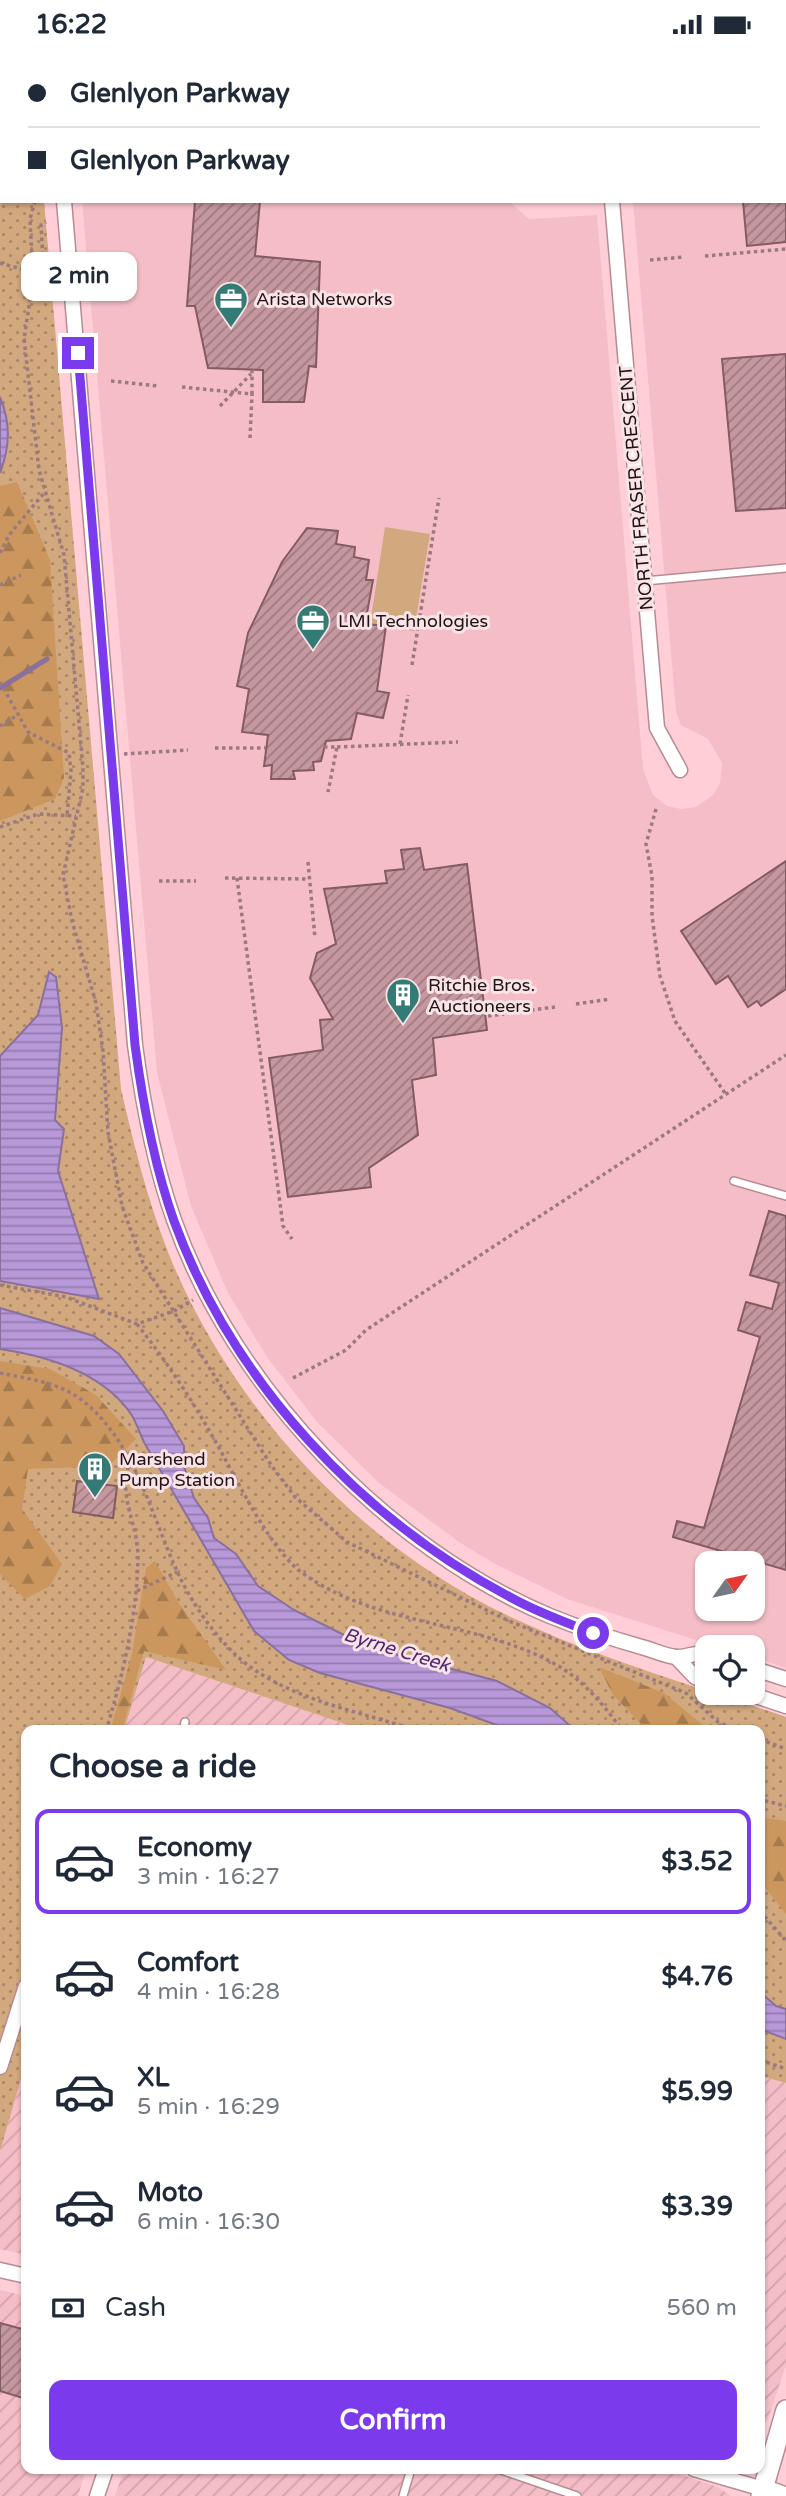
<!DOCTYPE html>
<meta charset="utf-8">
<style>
body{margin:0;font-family:"Varela Round",sans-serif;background:#f2f2f3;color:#1f2937;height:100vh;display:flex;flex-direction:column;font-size:26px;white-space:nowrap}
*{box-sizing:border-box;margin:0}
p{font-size:23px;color:#747a83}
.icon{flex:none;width:38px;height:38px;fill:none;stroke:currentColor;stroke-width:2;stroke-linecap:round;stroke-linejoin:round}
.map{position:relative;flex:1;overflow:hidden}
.side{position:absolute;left:21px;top:1676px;width:744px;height:749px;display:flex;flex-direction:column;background:#fff;border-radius:14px;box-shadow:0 2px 5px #0004}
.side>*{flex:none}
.guide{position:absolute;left:0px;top:0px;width:788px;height:154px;box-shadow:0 2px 5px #0004;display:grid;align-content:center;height:154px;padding:0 28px;background:#fff}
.needle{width:46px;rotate:57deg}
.buttons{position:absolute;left:695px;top:1502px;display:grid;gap:14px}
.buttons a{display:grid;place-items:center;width:70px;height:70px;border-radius:14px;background:#fff;box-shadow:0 2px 5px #0004;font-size:35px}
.end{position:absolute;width:32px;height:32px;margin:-16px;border:9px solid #7c3aed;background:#fff;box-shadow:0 0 0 4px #fff}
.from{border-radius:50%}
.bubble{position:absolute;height:49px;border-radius:14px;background:#fff;box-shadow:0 2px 5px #0004;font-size:23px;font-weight:700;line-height:49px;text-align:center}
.guide b{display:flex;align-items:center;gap:24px;height:66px;font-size:26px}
.guide b+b{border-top:2px solid #e0e1e3}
.guide i{width:18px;height:18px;background:#1f2937}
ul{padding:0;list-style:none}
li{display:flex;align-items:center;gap:21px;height:105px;margin:0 14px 10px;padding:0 14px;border:4px solid transparent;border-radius:14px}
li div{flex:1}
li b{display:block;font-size:26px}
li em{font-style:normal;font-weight:700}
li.active{border-color:#7c3aed}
li>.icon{width:63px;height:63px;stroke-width:1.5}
h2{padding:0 28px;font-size:32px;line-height:84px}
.pay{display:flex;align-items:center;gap:18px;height:77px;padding:0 28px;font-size:26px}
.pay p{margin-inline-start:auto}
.primary-button{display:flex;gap:14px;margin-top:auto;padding:14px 28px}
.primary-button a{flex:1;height:80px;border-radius:14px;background:#7c3aed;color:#fff;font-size:28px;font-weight:700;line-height:80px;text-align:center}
.status{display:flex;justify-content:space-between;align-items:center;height:49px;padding:0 35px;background:#fff;direction:ltr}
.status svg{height:19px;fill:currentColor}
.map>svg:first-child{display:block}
.built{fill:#f5bec7;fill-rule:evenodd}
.industrial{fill:url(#industrial-furrows)}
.green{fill:url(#green-dots)}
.forest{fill:url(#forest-firs)}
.pitch{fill:#d2a87e}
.water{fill:url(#water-rules);stroke:#8a709e;stroke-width:2}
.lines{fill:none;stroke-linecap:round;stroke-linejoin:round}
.stream{stroke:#8a709e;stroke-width:5}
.building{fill:url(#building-hatch);stroke:#855b63;stroke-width:2}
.lane-casing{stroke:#b88b93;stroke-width:10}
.street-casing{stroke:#b88b93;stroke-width:17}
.secondary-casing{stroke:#b88b93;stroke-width:22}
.path{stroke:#9b797f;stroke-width:3.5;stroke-dasharray:3.5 3.5;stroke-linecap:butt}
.lane{stroke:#fff;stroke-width:7}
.street{stroke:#fff;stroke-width:14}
.secondary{stroke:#fff;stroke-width:19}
.route{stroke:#7c3aed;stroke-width:9}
.labels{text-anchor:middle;stroke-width:6;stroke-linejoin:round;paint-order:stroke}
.poi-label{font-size:18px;fill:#221215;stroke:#f8e4e7;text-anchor:start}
.street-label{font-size:18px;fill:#221215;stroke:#f8e4e7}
.water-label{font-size:19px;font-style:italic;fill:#512772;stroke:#f8e4e7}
</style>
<div class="status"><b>16:22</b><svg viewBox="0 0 49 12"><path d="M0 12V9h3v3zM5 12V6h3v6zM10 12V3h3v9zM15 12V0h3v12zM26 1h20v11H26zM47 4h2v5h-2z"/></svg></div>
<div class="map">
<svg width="786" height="2447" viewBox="0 0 786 2447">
<defs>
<pattern id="industrial-furrows" width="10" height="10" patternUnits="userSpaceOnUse" patternTransform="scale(1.75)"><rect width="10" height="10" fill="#f5bec7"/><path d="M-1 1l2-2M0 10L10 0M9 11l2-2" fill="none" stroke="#d2a2aa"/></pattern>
<pattern id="green-dots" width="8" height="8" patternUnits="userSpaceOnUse" patternTransform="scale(1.75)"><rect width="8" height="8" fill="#d2a87e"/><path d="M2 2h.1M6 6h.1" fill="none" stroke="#aa8766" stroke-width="1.8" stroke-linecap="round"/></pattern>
<pattern id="forest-firs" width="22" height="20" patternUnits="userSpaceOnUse" patternTransform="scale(1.75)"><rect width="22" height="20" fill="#cc975f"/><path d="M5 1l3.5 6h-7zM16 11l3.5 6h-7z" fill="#a57a4d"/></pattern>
<pattern id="water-rules" width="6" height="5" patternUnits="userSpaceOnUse" patternTransform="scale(1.75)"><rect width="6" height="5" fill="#b798d8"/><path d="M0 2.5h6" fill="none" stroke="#947bae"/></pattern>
<pattern id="building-hatch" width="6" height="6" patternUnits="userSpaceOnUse" patternTransform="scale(1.75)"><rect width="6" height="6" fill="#c5979f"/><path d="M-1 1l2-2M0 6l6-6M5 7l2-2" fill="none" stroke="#a07a80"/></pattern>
</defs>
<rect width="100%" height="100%" fill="#ffced7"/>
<!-- built -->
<g class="built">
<rect x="70" y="0" width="513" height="2"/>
<path d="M786 78V1619L753 1608 752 1598H718L567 1550 495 1515 459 1493 379 1434 317 1373 267 1308 228 1244 191 1157 157 1024 82 152H509L529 170 597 166 643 720 653 746 667 757 681 760 696 758 713 746 720 734 722 714 708 690 681 676 676 663 633 152H786ZM707 1514H752V1559H707Z"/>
</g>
<!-- industrial -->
<g class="industrial">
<path d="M146 1608 366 1682H124Z"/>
<path d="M26 2013V2206L0 2200V2102Z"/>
<path d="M760 2027 786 2034V2316L768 2370 760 2381Z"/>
<path d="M0 2241 26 2247V2420H86L78 2447H0Z"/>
<path d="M124 2420H663L718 2438 731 2447H115Z"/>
</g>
<!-- green -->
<path class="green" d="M0 0H32L2 2V152H44L121 1040C134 1096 147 1150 168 1203 231 1360 360 1498 513 1569 602 1611 696 1637 786 1668V2034L760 2027V1682H366L146 1608 124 1682H26V2013L0 2102Z"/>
<!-- forest -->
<g class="forest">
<path d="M17 433 50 511 64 729 55 750 0 772V437Z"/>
<path d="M0 1312 50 1320 96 1346 136 1390 109 1417 28 1420 22 1460 62 1515 50 1537 25 1550 0 1525Z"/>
<path d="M155 1512 178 1553 226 1621 144 1602 122 1682H110L132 1605 146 1519Z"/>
<path d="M599 1618 664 1644 710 1682H648L613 1646Z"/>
<path d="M760 1765 765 1769 786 1772V1865L760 1832Z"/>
</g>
<!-- pitch -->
<path class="pitch" d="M385 478 430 485 414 582 370 575Z"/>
<!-- water -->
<g class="water">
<path d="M0 348C11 375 10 397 0 424Z"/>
<path d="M49 923 56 928 62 979 55 1071 64 1080 58 1122 99 1250 0 1232V1007L38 966Z"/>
<path d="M0 1259 94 1287 119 1305 163 1362 184 1397V1417L194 1449 208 1469 214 1489 236 1505 258 1537 294 1561 346 1587 391 1604 497 1632 550 1659 576 1682H513L450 1659 320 1624 289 1611 254 1582 145 1395C140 1386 137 1374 131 1365 102 1323 47 1307 0 1300Z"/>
<path d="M760 1943 776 1957 786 1960V1990L760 1980Z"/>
</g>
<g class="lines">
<!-- stream -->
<path class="stream" d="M0 639 47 610"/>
</g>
<!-- building -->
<g class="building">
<path d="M195 152H260L255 207 320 213 316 318 309 317 304 353H263V321L208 319 195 257H187Z"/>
<path d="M743 152H786V193L747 197Z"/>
<path d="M786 305V459L736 462 722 310Z"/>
<path d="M307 479 338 482 336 495 355 498 354 508 369 511 366 531H373L365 575 386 577 377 642 389 644 383 669 357 664 351 690 326 692 321 712 313 713 314 721 293 722 295 730H271L272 716 264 717 268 686 242 683 249 640 237 637 248 584 282 513Z"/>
<path d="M420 799 424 821 467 815 487 981 433 989 436 1026 412 1031 418 1086 369 1119 371 1138 288 1148 269 1009 323 1001 320 971 333 970 310 929 317 904 336 895 324 840 387 834 385 822 404 820 401 801Z"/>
<path d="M786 812V940L761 957 757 952 748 958 728 927 716 935 681 882Z"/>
<path d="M769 1162 786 1167V1521L673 1488 677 1472 704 1479 760 1288 738 1281 746 1253 772 1260 779 1234 750 1226Z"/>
<path d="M77 1432 117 1437 113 1469 73 1463Z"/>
<path d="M0 2274 26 2281V2350L0 2342Z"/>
</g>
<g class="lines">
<!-- lane casing -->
<g class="lane-casing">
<g id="lane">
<path d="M645 532 786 519"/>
<path d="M734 1132 786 1147"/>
<path d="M183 1682 185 1673"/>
<path d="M498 2420 577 2447"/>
<path d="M403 2447 411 2420"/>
</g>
</g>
<!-- street casing -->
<g class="street-casing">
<g id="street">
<path d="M50 0 51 2"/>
<path d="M599 0V2"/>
<path d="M64 152 135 996C143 1056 154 1115 174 1171 233 1338 387 1499 550 1567 582 1580 613 1590 645 1599 655 1602 666 1607 676 1608 687 1609 696 1602 707 1605"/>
<path d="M612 152 657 679 680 721"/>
<path d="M676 1608 695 1628 707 1632"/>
<path d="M752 1619 786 1630"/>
<path d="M744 1643 786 1657"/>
<path d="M0 2018 26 1937"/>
<path d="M0 2221 26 2227"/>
<path d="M694 2420 763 2440"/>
<path d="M97 2447 106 2420"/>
</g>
</g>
<!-- secondary casing -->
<g class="secondary-casing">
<g id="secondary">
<path d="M763 2440 783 2447"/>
<path d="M761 2447 786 2361"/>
</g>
</g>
<!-- path -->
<g class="path">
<path d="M16 0 17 2"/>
<path d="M222 0 239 2"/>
<path d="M35 152 30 170 33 231 24 290 39 421 64 506 83 719V739L63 826 72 872 96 954 103 1002 108 1083 122 1157 143 1214 271 1416 295 1448 347 1493 509 1572 686 1644 718 1673 739 1682"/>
<path d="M705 207 786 200"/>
<path d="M650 211 684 208"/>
<path d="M0 214 32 223"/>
<path d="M33 231 44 230 41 176 46 173"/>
<path d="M111 332 158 337"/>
<path d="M182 338 252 345V320"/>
<path d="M220 357 251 325"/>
<path d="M250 389 252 345"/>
<path d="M0 504 9 486 44 444"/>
<path d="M0 536 21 526"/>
<path d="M412 616 439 449"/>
<path d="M0 633 28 683 69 704 71 722 67 766"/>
<path d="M0 677 16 667"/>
<path d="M400 695 408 646"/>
<path d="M324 698H337L328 743"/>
<path d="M337 698 458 693"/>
<path d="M215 699H266"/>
<path d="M124 705 188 701"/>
<path d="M656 760 646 795 652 827V867L660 927 675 972 725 1044"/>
<path d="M0 778 38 765 76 767"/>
<path d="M308 813 315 889"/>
<path d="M225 829 308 830"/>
<path d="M237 829 283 1177 292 1190"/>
<path d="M159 832H196"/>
<path d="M576 955 610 950"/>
<path d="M524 962 555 958"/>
<path d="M488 967 504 965"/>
<path d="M0 1236 66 1248 137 1275 174 1262 193 1251"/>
<path d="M137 1275C166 1312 191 1349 214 1390 235 1426 268 1498 301 1523 377 1579 482 1571 560 1618 586 1634 605 1658 623 1682"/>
<path d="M0 1324C25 1329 55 1333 76 1347 132 1385 150 1462 176 1520 190 1551 212 1584 237 1607 284 1650 359 1662 418 1682"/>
<path d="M293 1329 346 1301 366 1281 786 1006"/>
<path d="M137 1542 177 1523"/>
<path d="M719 1675 724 1682"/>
<path d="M106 1682C123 1625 137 1567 138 1508 138 1473 117 1449 130 1413"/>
<path d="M760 1690 786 1700"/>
<path d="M760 1740 762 1751 786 1757"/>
<path d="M761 1751 764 1759"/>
<path d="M760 1862 786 1892"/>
<path d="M760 2011 786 2020"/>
</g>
<!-- lane -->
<use href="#lane" class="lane"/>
<!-- street -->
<use href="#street" class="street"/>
<!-- secondary -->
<use href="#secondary" class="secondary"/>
</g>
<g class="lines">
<!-- route -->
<path class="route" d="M78 304 135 996C143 1056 154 1116 174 1172 233 1333 360 1469 510 1548 536 1563 565 1573 593 1584"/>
</g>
<!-- icons -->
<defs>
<g id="office-pin" transform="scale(1.75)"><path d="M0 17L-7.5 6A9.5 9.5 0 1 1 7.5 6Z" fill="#347b75" stroke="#f8e4e7"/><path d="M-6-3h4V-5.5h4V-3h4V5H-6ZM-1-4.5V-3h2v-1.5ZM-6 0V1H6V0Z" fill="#fff"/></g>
<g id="building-pin" transform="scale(1.75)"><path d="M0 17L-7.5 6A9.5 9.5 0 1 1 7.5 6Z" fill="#347b75" stroke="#f8e4e7"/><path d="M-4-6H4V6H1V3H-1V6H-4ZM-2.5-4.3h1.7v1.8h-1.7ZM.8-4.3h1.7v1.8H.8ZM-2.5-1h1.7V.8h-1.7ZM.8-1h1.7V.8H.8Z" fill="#fff"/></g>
</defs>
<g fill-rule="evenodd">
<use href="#office-pin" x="231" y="250"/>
<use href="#office-pin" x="313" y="572"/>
<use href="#building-pin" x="403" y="946"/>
<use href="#building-pin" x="95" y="1420"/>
</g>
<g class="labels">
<!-- poi labels -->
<g class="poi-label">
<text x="256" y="256">Arista Networks</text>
<text x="338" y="578">LMI Technologies</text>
<text x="428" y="942">Ritchie Bros.<tspan x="428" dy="21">Auctioneers</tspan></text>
<text x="119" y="1416">Marshend<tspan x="119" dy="21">Pump Station</tspan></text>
</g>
<!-- street labels -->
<g class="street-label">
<text transform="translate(636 439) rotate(-95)" y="6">NORTH FRASER CRESCENT</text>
</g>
<!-- water labels -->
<g class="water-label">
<text transform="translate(397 1600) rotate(17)" y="7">Byrne Creek</text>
</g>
</g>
</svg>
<div class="buttons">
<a><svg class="needle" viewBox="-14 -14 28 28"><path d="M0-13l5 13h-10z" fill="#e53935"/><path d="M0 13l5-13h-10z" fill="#747a83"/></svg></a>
<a><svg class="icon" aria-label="locate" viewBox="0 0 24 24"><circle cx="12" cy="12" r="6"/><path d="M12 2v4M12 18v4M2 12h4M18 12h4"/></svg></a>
</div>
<i class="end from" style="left:593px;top:1584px"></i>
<i class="end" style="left:78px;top:304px"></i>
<div class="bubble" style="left:21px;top:203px;width:116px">2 min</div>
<div class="guide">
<b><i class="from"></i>Glenlyon Parkway</b>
<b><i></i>Glenlyon Parkway</b>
</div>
<section class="side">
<h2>Choose a ride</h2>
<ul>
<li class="active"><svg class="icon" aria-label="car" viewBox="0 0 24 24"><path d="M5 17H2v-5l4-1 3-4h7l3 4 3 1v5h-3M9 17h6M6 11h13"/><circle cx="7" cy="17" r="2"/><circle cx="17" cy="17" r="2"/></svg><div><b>Economy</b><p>3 min · 16:27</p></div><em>$3.52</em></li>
<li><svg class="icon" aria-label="car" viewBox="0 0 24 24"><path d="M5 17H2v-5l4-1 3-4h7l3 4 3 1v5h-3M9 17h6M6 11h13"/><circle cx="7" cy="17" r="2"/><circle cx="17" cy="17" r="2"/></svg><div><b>Comfort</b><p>4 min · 16:28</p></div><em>$4.76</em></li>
<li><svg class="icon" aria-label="car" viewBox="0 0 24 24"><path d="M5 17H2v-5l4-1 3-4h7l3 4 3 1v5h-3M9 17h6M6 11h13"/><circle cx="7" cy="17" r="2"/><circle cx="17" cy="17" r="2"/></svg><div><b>XL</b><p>5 min · 16:29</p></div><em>$5.99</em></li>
<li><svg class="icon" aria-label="car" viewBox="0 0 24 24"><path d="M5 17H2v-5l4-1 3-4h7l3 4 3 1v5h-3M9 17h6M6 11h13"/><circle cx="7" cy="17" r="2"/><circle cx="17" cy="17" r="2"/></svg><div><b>Moto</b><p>6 min · 16:30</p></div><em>$3.39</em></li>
</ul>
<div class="pay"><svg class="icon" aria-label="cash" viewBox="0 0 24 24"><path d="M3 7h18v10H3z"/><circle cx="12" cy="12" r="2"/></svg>Cash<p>560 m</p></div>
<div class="primary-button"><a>Confirm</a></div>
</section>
</div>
